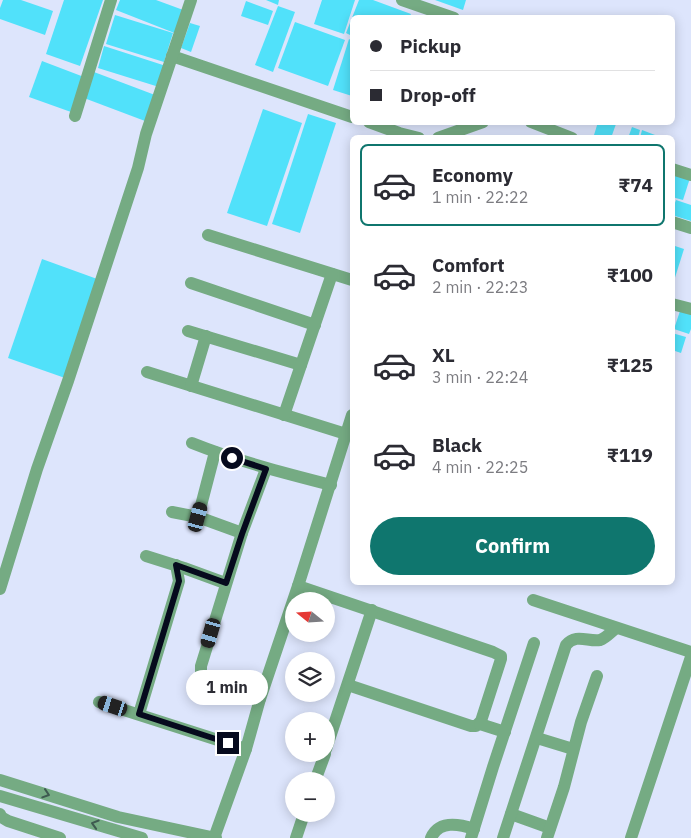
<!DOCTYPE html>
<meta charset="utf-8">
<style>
body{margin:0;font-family:"IBM Plex Sans",sans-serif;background:#f2f2f3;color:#2b2b33;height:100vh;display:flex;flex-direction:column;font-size:19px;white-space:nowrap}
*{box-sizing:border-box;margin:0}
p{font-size:16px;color:#7c7c81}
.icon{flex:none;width:28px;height:28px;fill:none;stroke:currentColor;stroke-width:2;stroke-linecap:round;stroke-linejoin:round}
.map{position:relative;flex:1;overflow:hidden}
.panel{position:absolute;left:350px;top:135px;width:325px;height:450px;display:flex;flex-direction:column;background:#fff;border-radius:8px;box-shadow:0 2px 12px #0003}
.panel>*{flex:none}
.banner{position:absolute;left:350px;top:15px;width:325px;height:110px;border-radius:8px;box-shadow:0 2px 12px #0003;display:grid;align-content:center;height:110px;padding:0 20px;background:#fff}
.needle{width:32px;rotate:288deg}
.buttons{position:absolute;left:285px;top:592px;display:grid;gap:10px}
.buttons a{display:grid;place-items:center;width:50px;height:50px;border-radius:50%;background:#fff;box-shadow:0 2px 12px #0003;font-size:25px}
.end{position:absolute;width:22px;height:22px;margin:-11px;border:6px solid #060a1d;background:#fff;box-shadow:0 0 0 2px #fff}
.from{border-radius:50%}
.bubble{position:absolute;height:35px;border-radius:18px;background:#fff;box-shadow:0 2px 12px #0003;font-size:16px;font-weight:700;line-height:35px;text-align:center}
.car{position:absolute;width:15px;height:30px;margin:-15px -8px;border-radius:6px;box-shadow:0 0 4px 1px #0007;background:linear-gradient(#222 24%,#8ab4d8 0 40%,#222 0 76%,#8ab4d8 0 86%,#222 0)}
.banner b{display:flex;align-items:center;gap:18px;height:48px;font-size:19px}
.banner b+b{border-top:1px solid #e1e1e2}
.banner i{width:12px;height:12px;background:#2b2b33}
ul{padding:9px 0 0;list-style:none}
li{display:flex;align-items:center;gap:15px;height:82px;margin:0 10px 8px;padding:0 10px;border:2px solid transparent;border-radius:8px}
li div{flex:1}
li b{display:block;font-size:19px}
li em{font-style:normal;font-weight:700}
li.on{border-color:#0f766e}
li>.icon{width:45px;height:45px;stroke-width:1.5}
.primary-button{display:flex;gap:10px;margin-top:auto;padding:10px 20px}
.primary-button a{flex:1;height:58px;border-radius:30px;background:#0f766e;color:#fff;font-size:20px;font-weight:700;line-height:58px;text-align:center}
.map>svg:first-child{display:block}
.building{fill:#51e1fa}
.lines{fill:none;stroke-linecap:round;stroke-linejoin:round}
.minor{stroke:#75ab83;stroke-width:12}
.oneway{stroke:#3e5a50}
.route{stroke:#060a1d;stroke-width:6}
</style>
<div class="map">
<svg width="691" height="838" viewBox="0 0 691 838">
<rect width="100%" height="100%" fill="#dde5fc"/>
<!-- building -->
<g class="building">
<path d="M3 0H21L53 11 45 35 0 19V8Z"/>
<path d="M64 0H103L80 66 46 54Z"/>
<path d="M120 0H156L186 11 177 34 116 10Z"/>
<path d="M266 0H279L278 5Z"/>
<path d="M322 0H355L344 34 314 24Z"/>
<path d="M359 0H373L411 14 409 18H352V36L346 33Z"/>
<path d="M435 0H466L463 10Z"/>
<path d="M246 1 273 11 268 25 241 16Z"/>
<path d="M278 6 295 12 273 72 255 65Z"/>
<path d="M115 15 173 33 164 62 106 44Z"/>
<path d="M295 22 345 40 328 86 278 68Z"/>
<path d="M190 23 200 26 191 52 181 48Z"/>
<path d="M349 39 352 41V96L333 90Z"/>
<path d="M104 46 166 66 159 87 98 68Z"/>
<path d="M42 61 84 77 71 112 29 97Z"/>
<path d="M94 72 155 95 145 121 84 98Z"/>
<path d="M263 109 302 123 267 226 227 213Z"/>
<path d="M308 114 336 123 300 233 272 224Z"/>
<path d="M598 122H612L616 124 611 138H602L594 135Z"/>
<path d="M632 127 640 130 638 138H628Z"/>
<path d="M642 130 655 135 654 138H640Z"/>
<path d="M674 173 690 178 683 200 672 197V178Z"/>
<path d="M676 200 691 205V221L672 215V211Z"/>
<path d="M672 245 684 249 673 284H672Z"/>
<path d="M42 259 100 280 65 378 8 358Z"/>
<path d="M681 308 691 311V329L689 334 674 329Z"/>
<path d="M672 333 686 337 681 353 672 350Z"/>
</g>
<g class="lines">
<!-- minor -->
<g class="minor">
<path d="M402 0 454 18"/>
<path d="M172 56 352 117"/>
<path d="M75 116 111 0"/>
<path d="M369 122 399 133 419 138"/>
<path d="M531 122 572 138"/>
<path d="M438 138 483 122"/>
<path d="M672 169 691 175"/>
<path d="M672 222 691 228"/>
<path d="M208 235 352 280"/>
<path d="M191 283 315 325"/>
<path d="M672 304 691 309"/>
<path d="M188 331 301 365"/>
<path d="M147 372 346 434"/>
<path d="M191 386 206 336"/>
<path d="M284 415 332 274"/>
<path d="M192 443C237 461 284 473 331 485"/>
<path d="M172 512 198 517 242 533"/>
<path d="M198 517 215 452"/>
<path d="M146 556 184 568 225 583"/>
<path d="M298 586 493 652 501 656V659L481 721 476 726H471L348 685"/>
<path d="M0 589 37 469 68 381 138 168 146 134 191 0"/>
<path d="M533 600 691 652"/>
<path d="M260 699 207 680 201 675V666L242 533 266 469"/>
<path d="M99 702 246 749"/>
<path d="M139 714 179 581 176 565"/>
<path d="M480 724 505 732"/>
<path d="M537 738 573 749"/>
<path d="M326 749 372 610"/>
<path d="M0 780 118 817 216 838"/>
<path d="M315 781 325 754"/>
<path d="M0 796 142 838"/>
<path d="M0 814 1 817 8 821 60 838"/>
<path d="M511 814 550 828"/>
<path d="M214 838 246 749 260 699 298 586 352 415"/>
<path d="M296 838 304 814"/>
<path d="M431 838C439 820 459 824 474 829"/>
<path d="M471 838 493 767 534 643"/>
<path d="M503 838 566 645C576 633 588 642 600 640 606 638 611 632 616 628"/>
<path d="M547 838 564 787 581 722 597 676"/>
<path d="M631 838 691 657"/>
</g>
</g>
<!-- one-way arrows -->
<defs><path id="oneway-chevron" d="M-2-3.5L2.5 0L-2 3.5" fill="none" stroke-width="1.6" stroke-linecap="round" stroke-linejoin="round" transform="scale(1.25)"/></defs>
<g class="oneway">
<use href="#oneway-chevron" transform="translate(46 794) rotate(18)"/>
<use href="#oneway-chevron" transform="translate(95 824) rotate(-163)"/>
</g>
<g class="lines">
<!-- route -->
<path class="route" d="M228 743 139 714 179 581 176 565 226 583 242 534 266 469 232 458"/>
</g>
</svg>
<div class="buttons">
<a><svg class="needle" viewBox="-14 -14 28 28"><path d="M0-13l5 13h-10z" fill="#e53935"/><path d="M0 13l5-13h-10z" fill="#7c7c81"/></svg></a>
<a><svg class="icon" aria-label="layers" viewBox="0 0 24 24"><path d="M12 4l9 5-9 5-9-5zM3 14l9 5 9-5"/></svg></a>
<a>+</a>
<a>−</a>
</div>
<i class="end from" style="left:232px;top:458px"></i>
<i class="end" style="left:228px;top:743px"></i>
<div class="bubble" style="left:186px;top:670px;width:82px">1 min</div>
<i class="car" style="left:198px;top:517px;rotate:15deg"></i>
<i class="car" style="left:211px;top:633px;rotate:196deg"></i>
<i class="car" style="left:113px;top:706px;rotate:288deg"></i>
<div class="banner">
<b><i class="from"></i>Pickup</b>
<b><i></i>Drop-off</b>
</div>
<section class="panel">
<ul>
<li class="on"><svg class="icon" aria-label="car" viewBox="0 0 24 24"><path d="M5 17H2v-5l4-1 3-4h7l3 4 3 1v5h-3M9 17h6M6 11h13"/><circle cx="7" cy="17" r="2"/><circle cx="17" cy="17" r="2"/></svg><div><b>Economy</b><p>1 min · 22:22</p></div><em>₹74</em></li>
<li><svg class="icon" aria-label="car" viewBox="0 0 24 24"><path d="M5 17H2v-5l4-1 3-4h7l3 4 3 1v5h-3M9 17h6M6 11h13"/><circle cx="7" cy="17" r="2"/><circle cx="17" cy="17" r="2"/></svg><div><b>Comfort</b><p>2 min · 22:23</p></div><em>₹100</em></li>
<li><svg class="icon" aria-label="car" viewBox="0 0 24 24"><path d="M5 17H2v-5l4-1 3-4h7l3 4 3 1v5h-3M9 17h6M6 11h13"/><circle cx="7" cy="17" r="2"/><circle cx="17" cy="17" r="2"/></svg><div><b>XL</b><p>3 min · 22:24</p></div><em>₹125</em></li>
<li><svg class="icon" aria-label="car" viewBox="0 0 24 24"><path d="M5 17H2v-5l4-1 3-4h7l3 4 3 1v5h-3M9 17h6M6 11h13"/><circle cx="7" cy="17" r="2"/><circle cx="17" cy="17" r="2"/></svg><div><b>Black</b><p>4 min · 22:25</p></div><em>₹119</em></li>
</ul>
<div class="primary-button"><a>Confirm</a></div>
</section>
</div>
